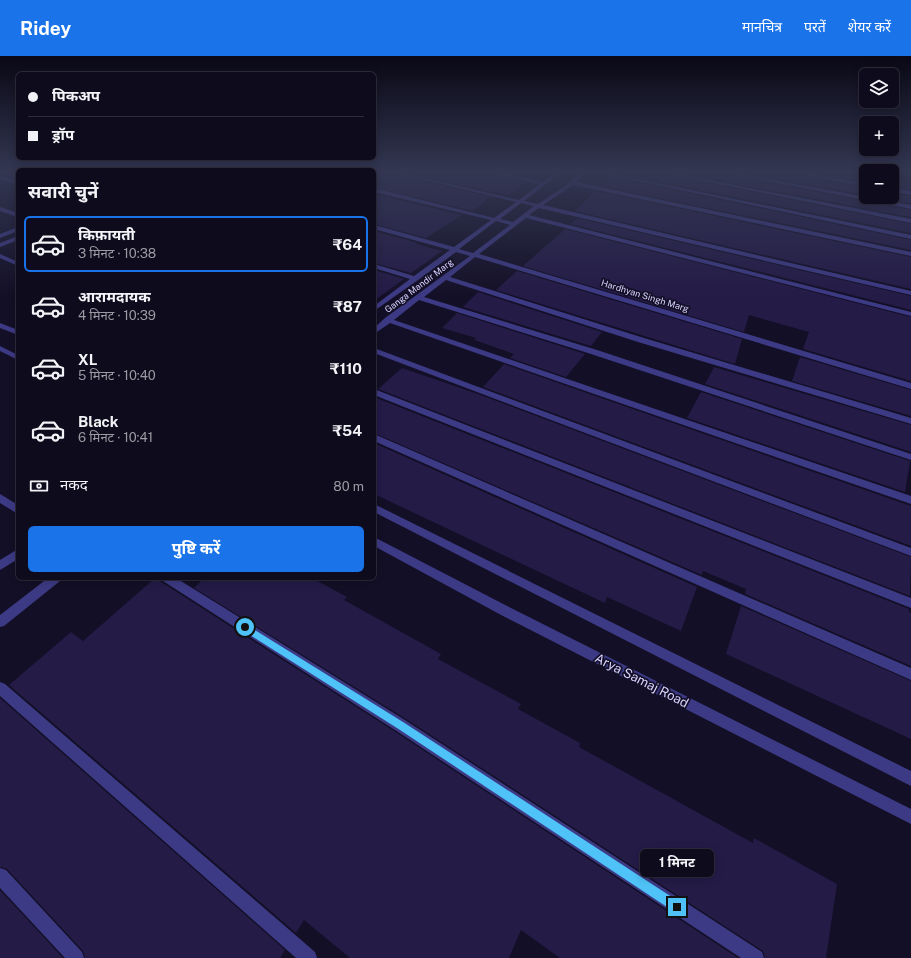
<!DOCTYPE html>
<html lang="hi">
<meta charset="utf-8">
<style>
body{margin:0;font-family:"Public Sans","Noto Sans Devanagari",sans-serif;background:#171425;color:#f1f3f6;height:100vh;display:flex;flex-direction:column;font-size:15px;white-space:nowrap}
*{box-sizing:border-box;margin:0}
p{font-size:13px;color:#9b9ba3}
.icon{flex:none;width:22px;height:22px;fill:none;stroke:currentColor;stroke-width:2;stroke-linecap:round;stroke-linejoin:round}
.map{position:relative;flex:1;overflow:hidden}
.side{position:absolute;left:16px;top:112px;width:360px;height:412px;display:flex;flex-direction:column;background:#0e0b1c;border-radius:6px;box-shadow:0 2px 10px #0003,0 0 0 1px #2e2b3b}
.side>*{flex:none}
.banner{position:absolute;left:16px;top:16px;width:360px;height:88px;border-radius:6px;box-shadow:0 2px 10px #0003,0 0 0 1px #2e2b3b;display:grid;align-content:center;height:88px;padding:0 12px;background:#0e0b1c}
.fabs{position:absolute;left:859px;top:12px;display:grid;gap:8px}
.fabs a{display:grid;place-items:center;width:40px;height:40px;border-radius:6px;background:#0e0b1c;box-shadow:0 2px 10px #0003,0 0 0 1px #2e2b3b;font-size:20px}
.end{position:absolute;width:18px;height:18px;margin:-9px;border:5px solid #4fc3f7;background:#111;box-shadow:0 0 0 2px #111}
.from{border-radius:50%}
.bubble{position:absolute;height:28px;border-radius:6px;background:#0e0b1c;box-shadow:0 2px 10px #0003,0 0 0 1px #2e2b3b;font-size:13px;font-weight:700;line-height:28px;text-align:center}
.banner b{display:flex;align-items:center;gap:14px;height:38px;font-size:15px}
.banner b+b{border-top:1px solid #2e2b3b}
.banner i{width:10px;height:10px;background:#f1f3f6}
ul{padding:0;list-style:none}
li{display:flex;align-items:center;gap:12px;height:56px;margin:0 8px 6px;padding:0 4px;border:2px solid transparent;border-radius:6px}
li div{flex:1}
li b{display:block;font-size:15px}
li em{font-style:normal;font-weight:700}
li.selected{border-color:#1a73e8}
li>.icon{width:36px;height:36px;stroke-width:1.5}
h2{padding:0 12px;font-size:18px;line-height:48px}
.pay{display:flex;align-items:center;gap:10px;height:44px;padding:0 12px;font-size:15px}
.pay p{margin-inline-start:auto}
.button{display:flex;gap:8px;margin-top:auto;padding:8px 12px}
.button a{flex:1;height:46px;border-radius:6px;background:#1a73e8;color:#fff;font-size:16px;font-weight:700;line-height:46px;text-align:center}
header{display:flex;align-items:center;gap:24px;box-sizing:border-box;height:56px;padding:0 20px;background:#1a73e8;color:#fff}
header strong{font-size:19px}
nav{display:flex;gap:22px;margin-inline-start:auto;font-size:14px}
.map>svg:first-child{display:block}
.building{fill:#241b47}
.lines{fill:none;stroke-linecap:round;stroke-linejoin:round}
.minor{fill:#3d3a85;fill-rule:evenodd}
.route{fill:#4fc3f7}
.labels{text-anchor:middle;stroke-width:3.5;stroke-linejoin:round;paint-order:stroke}
.far-street-label{font-size:9px;fill:#d9d4ff;stroke:#130f26}
.near-street-label{font-size:13px;fill:#d9d4ff;stroke:#130f26}
</style>
<header>
<strong>Ridey</strong>
<nav><a>मानचित्र</a><a>परतें</a><a>शेयर करें</a></nav>
</header>
<div class="map">
<svg width="911" height="902" viewBox="0 0 911 902">
<rect width="100%" height="100%" fill="#130f26"/>
<!-- building -->
<g class="building">
<path d="M374 115H387L388 116 490 141 474 154H469L374 131Z"/>
<path d="M399 115H483L486 117 525 126 509 139Z"/>
<path d="M496 115H540L531 122Z"/>
<path d="M631 115H654L655 116 911 168V177L631 120Z"/>
<path d="M668 115H715L716 116 911 154V161Z"/>
<path d="M729 115H783L784 116 866 132V139Z"/>
<path d="M799 115H841L866 119V125Z"/>
<path d="M612 121 911 184V194L601 130Z"/>
<path d="M892 124 911 127V133L892 131Z"/>
<path d="M595 135 911 201V233L575 155Z"/>
<path d="M374 138 462 159 426 182 374 168Z"/>
<path d="M892 138 911 140V147L875 141H892Z"/>
<path d="M577 162 911 240V254L571 168Z"/>
<path d="M565 173 911 261V325L803 293 809 276 749 259 744 276 523 210Z"/>
<path d="M374 175 418 187 416 188 442 195 411 217 374 207Z"/>
<path d="M374 214 404 223 374 245Z"/>
<path d="M517 215 742 283 735 308 496 234Z"/>
<path d="M478 236 602 276 591 290 463 251Z"/>
<path d="M457 257 585 298 566 321 510 302 514 298 474 284 476 282 442 272Z"/>
<path d="M800 301 911 334V360L792 325Z"/>
<path d="M504 308 911 450V490L483 331Z"/>
<path d="M714 311 911 369V396L705 328Z"/>
<path d="M402 312 478 338 911 501 910 540 378 333Z"/>
<path d="M701 336 910 405 905 436 687 362Z"/>
<path d="M374 341 909 553V556L911 557V610L745 538 746 533 703 515 702 519 374 377Z"/>
<path d="M374 387 697 531 681 575 607 541 605 547 374 438Z"/>
<path d="M155 522 394 675 738 902H560L521 874 509 902H350L304 864 296 877 9 629 71 576 83 585Z"/>
<path d="M204 522H312L347 541 344 544 441 598 438 603 521 648 518 653 580 687 579 691 753 787 754 782 837 828 826 902H765L763 895 406 663 194 532Z"/>
<path d="M741 550 911 625V683L726 598Z"/>
<path d="M0 642 285 894 280 902H85L83 895 7 813 0 811Z"/>
<path d="M0 834 63 902H0Z"/>
</g>
<g class="lines">
<!-- minor -->
<g class="minor">
<path d="M388 115H394L519 144 540 128 486 116 484 115H491L543 126 558 115H563L524 145 538 148 565 130 584 115H588L576 126 911 196V200L573 129 543 149 911 235V239L539 152 529 159 911 256V260L526 162 479 198 911 327V333L475 201 450 221 644 282 911 362V368L638 286 446 224 424 241 597 294 911 398V404L591 298 419 244 394 264 911 440V448L390 267 374 278V272L385 262 470 200 456 196 418 224 374 255V250L410 223 374 212V208L414 220 450 194 374 173V169L454 191 491 164 374 136V132L494 162 516 146ZM521 147 534 150 513 166 500 163ZM496 165 510 169 473 197 459 193Z"/>
<path d="M591 115H598L911 179V183Z"/>
<path d="M655 115H662L911 163V167Z"/>
<path d="M716 115H723L911 149V153Z"/>
<path d="M784 115H792L866 127V131Z"/>
<path d="M0 120 18 125V129L0 123Z"/>
<path d="M892 132 911 135V139L892 136Z"/>
<path d="M0 151 18 157V161L0 155Z"/>
<path d="M18 171V175L0 182V178Z"/>
<path d="M18 180V184L0 191V187Z"/>
<path d="M0 198 18 206V210L0 202Z"/>
<path d="M0 267 18 274V279L0 272Z"/>
<path d="M0 290 18 299V304L0 295Z"/>
<path d="M374 292 911 492V500L374 297Z"/>
<path d="M374 333 911 542V552L374 339Z"/>
<path d="M374 378 911 612V624L374 385Z"/>
<path d="M0 438 18 449V458L0 447Z"/>
<path d="M374 448 911 715V730L374 456Z"/>
<path d="M374 481 511 552 911 753V768L503 560 374 490Z"/>
<path d="M18 493V503L0 514V504Z"/>
<path d="M48 522H62L60 525 4 570 0 571V559Z"/>
<path d="M161 522H176L405 664 762 896 764 902H741L395 674 163 525Z"/>
<path d="M0 626 5 628 315 896 317 902H296L0 640Z"/>
<path d="M0 812 6 814 82 896 84 902H65L0 832Z"/>
</g>
</g>
<!-- sky -->
<linearGradient id="sky" x2="0" y2="1"><stop stop-color="#0a0815"/><stop offset="0.48" stop-color="#333752"/><stop offset="1" stop-color="#333752" stop-opacity="0"/></linearGradient>
<rect width="911" height="241" fill="url(#sky)"/>
<!-- route -->
<path class="route" d="M245 568 403 666 681 847 682 851 681 855 677 856 673 855 397 672 242 574V569Z"/>
<g class="labels">
<!-- far-street labels -->
<g class="far-street-label">
<text transform="translate(419 230) rotate(-37)" y="3">Ganga Mandir Marg</text>
<text transform="translate(645 240) rotate(17)" y="3">Hardhyan Singh Marg</text>
</g>
<!-- near-street labels -->
<g class="near-street-label">
<text transform="translate(642 624) rotate(27)" y="5">Arya Samaj Road</text>
</g>
</g>
</svg>
<div class="fabs">
<a><svg class="icon" aria-label="layers" viewBox="0 0 24 24"><path d="M12 4l9 5-9 5-9-5zM3 14l9 5 9-5"/></svg></a>
<a>+</a>
<a>−</a>
</div>
<i class="end from" style="left:245px;top:571px"></i>
<i class="end" style="left:677px;top:851px"></i>
<div class="bubble" style="left:640px;top:793px;width:74px">1 मिनट</div>
<div class="banner">
<b><i class="from"></i>पिकअप</b>
<b><i></i>ड्रॉप</b>
</div>
<section class="side">
<h2>सवारी चुनें</h2>
<ul>
<li class="selected"><svg class="icon" aria-label="car" viewBox="0 0 24 24"><path d="M5 17H2v-5l4-1 3-4h7l3 4 3 1v5h-3M9 17h6M6 11h13"/><circle cx="7" cy="17" r="2"/><circle cx="17" cy="17" r="2"/></svg><div><b>किफ़ायती</b><p>3 मिनट · 10:38</p></div><em>₹64</em></li>
<li><svg class="icon" aria-label="car" viewBox="0 0 24 24"><path d="M5 17H2v-5l4-1 3-4h7l3 4 3 1v5h-3M9 17h6M6 11h13"/><circle cx="7" cy="17" r="2"/><circle cx="17" cy="17" r="2"/></svg><div><b>आरामदायक</b><p>4 मिनट · 10:39</p></div><em>₹87</em></li>
<li><svg class="icon" aria-label="car" viewBox="0 0 24 24"><path d="M5 17H2v-5l4-1 3-4h7l3 4 3 1v5h-3M9 17h6M6 11h13"/><circle cx="7" cy="17" r="2"/><circle cx="17" cy="17" r="2"/></svg><div><b>XL</b><p>5 मिनट · 10:40</p></div><em>₹110</em></li>
<li><svg class="icon" aria-label="car" viewBox="0 0 24 24"><path d="M5 17H2v-5l4-1 3-4h7l3 4 3 1v5h-3M9 17h6M6 11h13"/><circle cx="7" cy="17" r="2"/><circle cx="17" cy="17" r="2"/></svg><div><b>Black</b><p>6 मिनट · 10:41</p></div><em>₹54</em></li>
</ul>
<div class="pay"><svg class="icon" aria-label="cash" viewBox="0 0 24 24"><path d="M3 7h18v10H3z"/><circle cx="12" cy="12" r="2"/></svg>नकद<p>80 m</p></div>
<div class="button"><a>पुष्टि करें</a></div>
</section>
</div>
